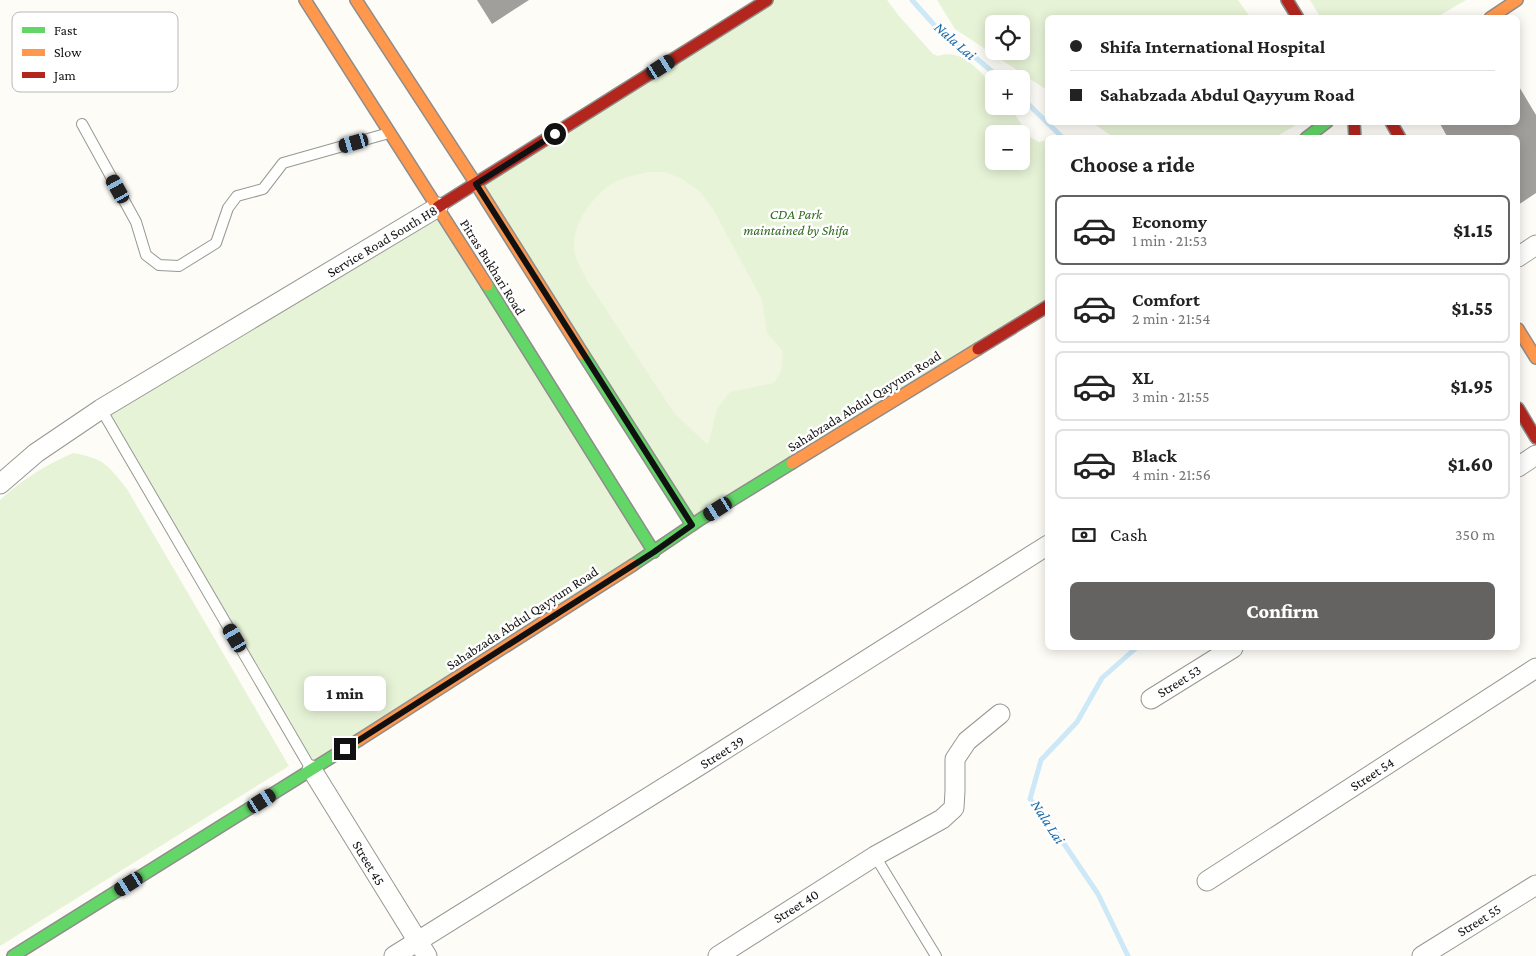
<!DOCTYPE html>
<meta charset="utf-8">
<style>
body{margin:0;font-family:"Crimson Pro",serif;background:#f6f6f6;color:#222;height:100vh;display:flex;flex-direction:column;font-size:19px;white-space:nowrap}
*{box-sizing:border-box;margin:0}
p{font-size:16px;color:#767676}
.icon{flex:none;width:28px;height:28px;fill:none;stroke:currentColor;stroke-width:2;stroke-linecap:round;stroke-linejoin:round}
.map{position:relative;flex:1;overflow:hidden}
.sheet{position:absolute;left:1045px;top:135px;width:475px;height:515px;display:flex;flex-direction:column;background:#fff;border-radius:8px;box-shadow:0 2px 12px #0003}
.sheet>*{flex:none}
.top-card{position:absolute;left:1045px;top:15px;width:475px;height:110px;border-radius:8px;box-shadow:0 2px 12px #0003;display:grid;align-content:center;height:110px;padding:0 25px;background:#fff}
.buttons{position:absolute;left:985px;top:15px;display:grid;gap:10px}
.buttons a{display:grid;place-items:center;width:45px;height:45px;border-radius:8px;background:#fff;box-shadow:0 2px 12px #0003;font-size:25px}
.end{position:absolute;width:22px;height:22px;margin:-11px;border:6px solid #111;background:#fff;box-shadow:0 0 0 2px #fff}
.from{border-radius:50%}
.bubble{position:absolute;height:35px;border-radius:8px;background:#fff;box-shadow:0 2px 12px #0003;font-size:16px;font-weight:800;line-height:35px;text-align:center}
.car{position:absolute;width:15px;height:30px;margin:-15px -8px;border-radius:6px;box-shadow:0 0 4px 1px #0007;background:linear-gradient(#222 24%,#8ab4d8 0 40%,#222 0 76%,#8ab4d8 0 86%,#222 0)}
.top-card b{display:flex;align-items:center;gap:18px;height:48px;font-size:19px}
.top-card b+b{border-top:1px solid #e0e0e0}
.top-card i{width:12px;height:12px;background:#222}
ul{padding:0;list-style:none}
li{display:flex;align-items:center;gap:15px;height:70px;margin:0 10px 8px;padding:0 15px;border:2px solid #e0e0e0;border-radius:8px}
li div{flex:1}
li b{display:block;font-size:19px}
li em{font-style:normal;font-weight:800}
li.selected{border-color:#646362}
li>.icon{width:45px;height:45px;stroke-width:1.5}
h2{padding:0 25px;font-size:22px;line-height:60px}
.pay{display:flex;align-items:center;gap:12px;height:55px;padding:0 25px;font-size:19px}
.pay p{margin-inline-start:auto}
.cta{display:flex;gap:10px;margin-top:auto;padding:10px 25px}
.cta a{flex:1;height:58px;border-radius:8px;background:#646362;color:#fff;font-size:20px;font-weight:800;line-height:58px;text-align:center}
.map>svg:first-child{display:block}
.green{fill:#e7f3d7;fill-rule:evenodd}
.pitch{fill:#f0f6e1}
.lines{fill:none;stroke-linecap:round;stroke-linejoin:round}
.stream{stroke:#cde8f7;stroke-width:5}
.building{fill:#a19f9c}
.lane-casing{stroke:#979795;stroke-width:12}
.street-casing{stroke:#979795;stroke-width:21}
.fast-casing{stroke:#8e8d8b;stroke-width:14}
.slow-casing{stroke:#8e8d8b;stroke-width:14}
.jam-casing{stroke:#8e8d8b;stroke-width:14}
.lane{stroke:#fffffe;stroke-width:10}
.street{stroke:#fffffe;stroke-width:19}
.fast{stroke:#63d668;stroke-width:11}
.slow{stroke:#ff974d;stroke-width:11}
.jam{stroke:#b3261e;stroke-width:11}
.route{stroke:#111;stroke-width:6}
.labels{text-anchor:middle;stroke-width:5;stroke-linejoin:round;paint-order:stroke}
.park-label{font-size:14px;font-style:italic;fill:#2f6b1f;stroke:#fff}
.street-label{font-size:14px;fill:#111;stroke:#fff}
.water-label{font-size:15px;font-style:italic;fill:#1768a6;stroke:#fff}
.key{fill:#fff;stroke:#b8b8b8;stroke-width:1}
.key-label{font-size:14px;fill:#111}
</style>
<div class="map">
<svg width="1536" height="956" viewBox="0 0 1536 956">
<rect width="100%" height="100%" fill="#fdfcf7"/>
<!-- green -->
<g class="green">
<path d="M765 0H887L899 16 933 54 938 56C962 48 978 70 994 86V106H1009L1030 137 1039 142 1047 140V306L692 525 476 184ZM994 134H1021V161H994Z"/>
<path d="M937 0H1238L1250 17 1048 18 1047 90 955 29ZM994 24H1021V51H994Z"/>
<path d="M1310 0H1466L1437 17 1321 18Z"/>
<path d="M1093 123H1299L1276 137H1113Z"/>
<path d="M438 207 654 552 312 770 101 410Z"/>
<path d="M73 453C105 459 107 464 127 489L289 766 0 946V500C20 481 47 464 73 453Z"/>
</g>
<!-- pitch -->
<path class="pitch" d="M649 172H666L682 179 699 191 713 209 762 300 767 333 783 351 781 371 774 383 730 392 717 409 708 445 674 413 586 279C581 268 574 258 574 246 573 221 597 190 619 180 628 176 639 174 649 172Z"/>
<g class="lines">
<!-- stream -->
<g class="stream">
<path d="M912 0 944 36 976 58 1001 79"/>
<path d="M1021 97 1063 138"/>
<path d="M1128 956 1098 894 1050 823 1030 799 1041 760 1077 722 1102 678 1136 648"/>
</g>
</g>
<!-- building -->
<g class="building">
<path d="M477 0H529L492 24Z"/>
<path d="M1518 85 1536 115V193L1518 205V138H1448L1439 122H1518Z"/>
</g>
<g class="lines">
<!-- lane casing -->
<g class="lane-casing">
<g id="lane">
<path d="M82 124 136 222 146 255 159 265 179 266 216 243 228 208 237 196 263 189 283 163 389 133"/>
<path d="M101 409 311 769"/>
<path d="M875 856 936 956"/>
</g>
</g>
<!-- street casing -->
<g class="street-casing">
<g id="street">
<path d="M1518 257 1536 245"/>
<path d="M1518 467 1536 455"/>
<path d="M0 484 36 453 101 409 438 207"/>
<path d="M1151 699 1233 648"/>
<path d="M312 770 427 956"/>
<path d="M1207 881 1536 668"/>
<path d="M394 956 705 762 1048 545"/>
<path d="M718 956 875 856 942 819 954 808 955 791V759L967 741 1000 714"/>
<path d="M1422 956 1536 885"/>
</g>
</g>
<!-- fast casing -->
<g class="fast-casing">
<g id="fast">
<path d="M1306 138 1327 122"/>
<path d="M487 285 654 552"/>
<path d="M583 354 692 525"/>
<path d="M633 565 701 519 792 463"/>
<path d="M13 956 359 740"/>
</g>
</g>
<!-- slow casing -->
<g class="slow-casing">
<g id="slow">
<path d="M305 0 487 285"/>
<path d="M356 0 476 184 583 354"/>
<path d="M1490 18 1517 0"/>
<path d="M1518 329 1536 358"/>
<path d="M792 463 978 349"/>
<path d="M359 740 633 565"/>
</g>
</g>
<!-- jam casing -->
<g class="jam-casing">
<g id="jam">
<path d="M1287 0 1298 18"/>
<path d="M1354 122 1355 138"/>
<path d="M1391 122 1400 138"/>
<path d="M438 207 767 0"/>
<path d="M978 349 1048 306"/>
<path d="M1518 408 1536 438"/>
</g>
</g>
<!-- lane -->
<use href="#lane" class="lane"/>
<!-- street -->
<use href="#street" class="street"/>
<!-- fast -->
<use href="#fast" class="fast"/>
<!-- slow -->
<use href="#slow" class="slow"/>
<!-- jam -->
<use href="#jam" class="jam"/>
</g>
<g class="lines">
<!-- route -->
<path class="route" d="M345 749 654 552 692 525 476 184 555 134"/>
</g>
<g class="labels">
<!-- park labels -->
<g class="park-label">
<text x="796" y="219">CDA Park<tspan x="796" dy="16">maintained by Shifa</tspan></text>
</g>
<!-- street labels -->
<g class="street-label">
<text transform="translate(382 241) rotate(-31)" y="5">Service Road South H8</text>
<text transform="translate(493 267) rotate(58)" y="5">Pitras Bukhari Road</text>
<text transform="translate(864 401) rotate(-32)" y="5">Sahabzada Abdul Qayyum Road</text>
<text transform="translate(522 618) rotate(-33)" y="5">Sahabzada Abdul Qayyum Road</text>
<text transform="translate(1179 681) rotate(-32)" y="5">Street 53</text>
<text transform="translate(722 752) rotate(-32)" y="5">Street 39</text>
<text transform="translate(1372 774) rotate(-33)" y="5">Street 54</text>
<text transform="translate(369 863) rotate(59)" y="5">Street 45</text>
<text transform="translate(796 906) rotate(-32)" y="5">Street 40</text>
<text transform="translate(1479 920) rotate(-32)" y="5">Street 55</text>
</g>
<!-- water labels -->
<g class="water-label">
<text transform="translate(955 41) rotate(41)" y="5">Nala Lai</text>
<text transform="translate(1048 822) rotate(57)" y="5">Nala Lai</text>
</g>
</g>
<!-- legend -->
<rect x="12" y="12" width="166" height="80" rx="8" class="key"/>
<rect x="22" y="27" width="23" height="6" fill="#63d668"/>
<rect x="22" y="49" width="23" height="7" fill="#ff974d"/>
<rect x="22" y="72" width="23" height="6" fill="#b3261e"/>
<g class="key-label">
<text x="54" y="35">Fast</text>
<text x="54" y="57">Slow</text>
<text x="54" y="80">Jam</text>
</g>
</svg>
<div class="buttons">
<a><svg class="icon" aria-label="locate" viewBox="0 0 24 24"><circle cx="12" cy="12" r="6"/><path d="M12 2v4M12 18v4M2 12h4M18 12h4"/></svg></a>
<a>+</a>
<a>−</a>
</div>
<i class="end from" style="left:555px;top:134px"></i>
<i class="end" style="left:345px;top:749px"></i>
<div class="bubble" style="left:304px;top:676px;width:82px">1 min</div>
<i class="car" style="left:661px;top:67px;rotate:57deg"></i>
<i class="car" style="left:354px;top:143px;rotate:254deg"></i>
<i class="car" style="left:118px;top:189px;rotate:331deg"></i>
<i class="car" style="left:718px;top:509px;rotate:238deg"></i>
<i class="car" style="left:235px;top:638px;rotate:330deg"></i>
<i class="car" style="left:262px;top:801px;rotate:58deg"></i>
<i class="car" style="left:129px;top:884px;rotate:238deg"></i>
<div class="top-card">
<b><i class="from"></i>Shifa International Hospital</b>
<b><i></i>Sahabzada Abdul Qayyum Road</b>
</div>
<section class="sheet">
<h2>Choose a ride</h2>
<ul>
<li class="selected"><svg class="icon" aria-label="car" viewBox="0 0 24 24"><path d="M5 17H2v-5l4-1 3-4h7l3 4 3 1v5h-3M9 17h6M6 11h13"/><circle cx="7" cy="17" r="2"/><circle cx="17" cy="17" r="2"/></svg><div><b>Economy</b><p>1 min · 21:53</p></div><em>$1.15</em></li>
<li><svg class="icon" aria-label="car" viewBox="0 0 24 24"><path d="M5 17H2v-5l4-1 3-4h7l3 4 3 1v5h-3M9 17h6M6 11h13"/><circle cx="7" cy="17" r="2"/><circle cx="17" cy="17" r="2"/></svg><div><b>Comfort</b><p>2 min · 21:54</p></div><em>$1.55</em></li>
<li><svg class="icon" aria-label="car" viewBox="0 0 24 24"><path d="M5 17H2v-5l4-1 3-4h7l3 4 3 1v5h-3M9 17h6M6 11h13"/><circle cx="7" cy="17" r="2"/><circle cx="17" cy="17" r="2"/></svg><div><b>XL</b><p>3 min · 21:55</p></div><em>$1.95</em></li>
<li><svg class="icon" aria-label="car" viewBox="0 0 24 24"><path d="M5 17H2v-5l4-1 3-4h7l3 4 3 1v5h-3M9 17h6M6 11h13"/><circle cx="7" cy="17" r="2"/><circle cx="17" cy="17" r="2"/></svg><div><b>Black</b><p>4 min · 21:56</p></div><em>$1.60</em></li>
</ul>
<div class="pay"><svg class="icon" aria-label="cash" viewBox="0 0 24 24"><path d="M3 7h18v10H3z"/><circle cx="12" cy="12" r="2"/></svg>Cash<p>350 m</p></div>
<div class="cta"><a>Confirm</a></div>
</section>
</div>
